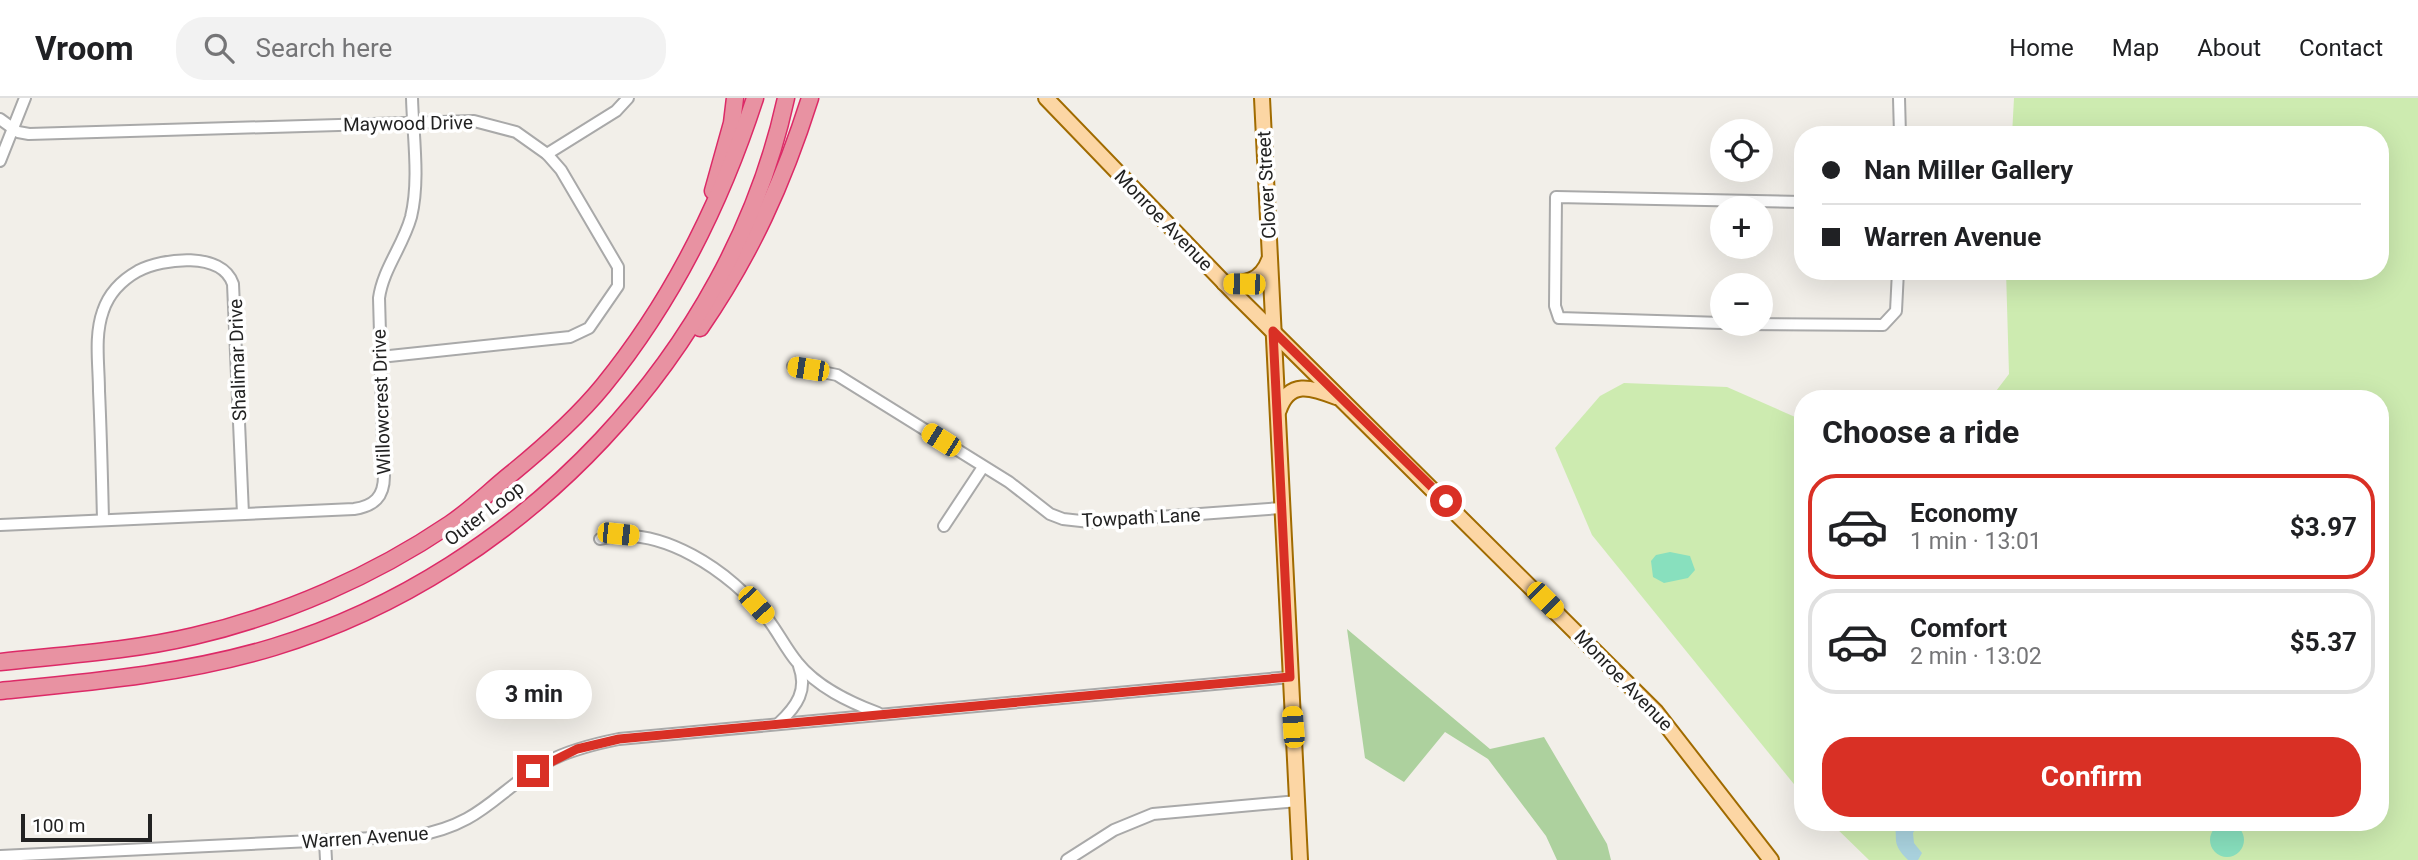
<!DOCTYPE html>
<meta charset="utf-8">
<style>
body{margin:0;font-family:Roboto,sans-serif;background:#f2f2f2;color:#202124;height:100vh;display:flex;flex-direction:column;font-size:26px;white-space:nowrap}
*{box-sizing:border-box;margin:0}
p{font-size:23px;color:#757577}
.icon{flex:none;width:38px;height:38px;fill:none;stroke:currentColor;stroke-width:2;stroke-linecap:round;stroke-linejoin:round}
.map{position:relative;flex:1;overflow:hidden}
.drawer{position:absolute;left:1794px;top:292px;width:595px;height:441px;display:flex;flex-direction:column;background:#fff;border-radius:28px;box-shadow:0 7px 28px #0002}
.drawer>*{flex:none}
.banner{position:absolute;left:1794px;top:28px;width:595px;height:154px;border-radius:28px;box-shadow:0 7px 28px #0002;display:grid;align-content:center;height:154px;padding:0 28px;background:#fff}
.buttons{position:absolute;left:1710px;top:21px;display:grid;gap:14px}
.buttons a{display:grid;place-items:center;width:63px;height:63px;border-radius:50%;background:#fff;box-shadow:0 7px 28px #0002;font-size:35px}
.scale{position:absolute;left:21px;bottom:18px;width:131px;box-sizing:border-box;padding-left:7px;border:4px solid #222;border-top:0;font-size:19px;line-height:24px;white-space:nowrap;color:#222;-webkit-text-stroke:5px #fff;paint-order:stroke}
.end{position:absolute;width:32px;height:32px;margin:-16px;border:9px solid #d93025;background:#fff;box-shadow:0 0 0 4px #fff}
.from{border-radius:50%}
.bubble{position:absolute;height:49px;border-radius:24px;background:#fff;box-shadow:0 7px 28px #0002;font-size:23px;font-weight:700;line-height:49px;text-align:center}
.car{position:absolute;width:21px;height:42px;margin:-21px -10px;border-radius:9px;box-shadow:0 0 5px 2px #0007;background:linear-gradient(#f5c518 24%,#345 0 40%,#f5c518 0 76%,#345 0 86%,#f5c518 0)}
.banner b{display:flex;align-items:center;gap:24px;height:66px;font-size:26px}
.banner b+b{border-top:2px solid #e0e0e0}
.banner i{width:18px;height:18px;background:#202124}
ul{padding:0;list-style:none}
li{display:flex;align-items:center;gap:21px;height:105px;margin:0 14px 10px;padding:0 14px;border:4px solid #e0e0e0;border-radius:28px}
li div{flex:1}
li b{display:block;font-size:26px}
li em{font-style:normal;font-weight:700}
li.selected{border-color:#d93025}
li>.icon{width:63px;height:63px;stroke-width:1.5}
h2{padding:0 28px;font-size:32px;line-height:84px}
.button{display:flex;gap:14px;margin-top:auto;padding:14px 28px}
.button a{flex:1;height:80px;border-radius:28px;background:#d93025;color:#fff;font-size:28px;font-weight:700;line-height:80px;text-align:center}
header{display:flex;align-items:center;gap:42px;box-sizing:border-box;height:98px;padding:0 35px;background:#fff;border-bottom:2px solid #e0e0e0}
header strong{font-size:33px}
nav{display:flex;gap:38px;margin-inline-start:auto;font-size:24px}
.search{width:490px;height:63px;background:#f2f2f2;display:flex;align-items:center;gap:18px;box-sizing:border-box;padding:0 24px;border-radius:28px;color:#757577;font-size:26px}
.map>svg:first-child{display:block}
.grass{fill:#cdebb0}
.forest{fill:#add19e}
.pitch{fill:#88e0be}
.water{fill:#aad3df}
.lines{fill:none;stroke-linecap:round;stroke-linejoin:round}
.minor-casing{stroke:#a9a9a9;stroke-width:14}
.major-casing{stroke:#a06b00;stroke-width:18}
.highway-casing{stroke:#dc2a67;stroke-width:19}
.minor{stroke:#fff;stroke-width:10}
.major{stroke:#fcd6a4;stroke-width:14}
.highway{stroke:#e892a2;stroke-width:16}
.route{stroke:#d93025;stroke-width:9}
.labels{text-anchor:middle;stroke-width:7;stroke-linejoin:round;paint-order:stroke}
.street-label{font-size:19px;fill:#222;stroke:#fff}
</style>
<header>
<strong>Vroom</strong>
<div class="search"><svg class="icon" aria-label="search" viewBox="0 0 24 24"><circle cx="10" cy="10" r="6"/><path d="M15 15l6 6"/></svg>Search here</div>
<nav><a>Home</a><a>Map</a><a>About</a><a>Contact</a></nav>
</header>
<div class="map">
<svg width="2418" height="762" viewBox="0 0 2418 762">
<rect width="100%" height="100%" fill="#f2efe9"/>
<!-- grass -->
<g class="grass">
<path d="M2014 0H2418V762H1869L1831 725 2380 724V301H1990L2009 276 2006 173H2380V37H2012Z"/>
<path d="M1624 285 1727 289 1802 322V696L1592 437 1555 350 1600 298Z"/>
</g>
<!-- forest -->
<path class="forest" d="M1347 531 1490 651 1544 639 1607 746 1611 762H1557L1546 738 1488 661 1445 634 1404 684 1365 660Z"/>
<!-- pitch -->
<g class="pitch">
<path d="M1670 454 1690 458 1695 472 1688 480 1664 485 1653 479 1651 463 1656 457Z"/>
<circle cx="2227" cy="742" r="17"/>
</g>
<!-- water -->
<path class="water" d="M1894 725H1919L1913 735 1914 745 1922 755 1918 762H1908C1890 744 1899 742 1894 725Z"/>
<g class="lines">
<!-- minor casing -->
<g class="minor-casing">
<g id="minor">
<path d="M1899 0 1900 37"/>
<path d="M0 21 18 34 29 36 474 23 516 34 547 56 561 72 618 169V188L589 230 570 239 380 259"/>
<path d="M547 56 616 13 628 0"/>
<path d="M0 63 25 0"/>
<path d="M1722 225 1559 220 1555 208 1556 99 1802 104"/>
<path d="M1735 226 1883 227 1896 213 1898 173"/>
<path d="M793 268 837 277 1009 384 1050 416 1063 421 1090 424 1281 410"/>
<path d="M103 422C102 379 101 336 99 293 99 267 94 238 103 213 109 195 122 182 138 173 163 160 222 153 233 186L243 416"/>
<path d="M0 427 354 411C374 408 384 399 384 378L379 200C383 171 403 148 411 119 420 82 413 38 412 0"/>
<path d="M944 428 983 369"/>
<path d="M600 441C660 425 731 474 767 520 778 534 786 551 797 564 817 589 849 604 878 615"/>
<path d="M779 625C797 608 808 592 799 568"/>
<path d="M325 743 326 762"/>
<path d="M0 758 415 738C483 726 494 695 547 664 569 652 594 646 619 641L1290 579"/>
<path d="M1067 762 1114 732 1153 716 1298 703"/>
</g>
</g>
<!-- major casing -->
<g class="major-casing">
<g id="major">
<path d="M1046 0 1235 196 1656 614 1771 762"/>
<path d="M1262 0 1300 762"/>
<path d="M1224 185C1244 186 1261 184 1269 162"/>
<path d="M1279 312C1289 282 1311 289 1336 299"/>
</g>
</g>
<!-- highway casing -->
<g class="highway-casing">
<g id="highway">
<path d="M713 93 732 25 735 0"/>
<path d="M700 230C751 156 783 85 810 0"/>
<path d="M0 564C65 557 131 553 194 538 284 517 373 478 450 426 471 412 491 392 511 376 544 349 576 321 603 288 673 202 721 105 755 0"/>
<path d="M0 593C92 584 185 576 274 549 521 474 731 254 786 0"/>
</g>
</g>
<!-- minor -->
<use href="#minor" class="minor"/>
<!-- major -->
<use href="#major" class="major"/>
<!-- highway -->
<use href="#highway" class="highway"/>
</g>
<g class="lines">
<!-- route -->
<path class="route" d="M533 673 577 651 619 641 1290 579 1273 233 1446 403"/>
</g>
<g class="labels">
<!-- street labels -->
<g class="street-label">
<text transform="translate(408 25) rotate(-1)" y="7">Maywood Drive</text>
<text transform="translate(1266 87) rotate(-93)" y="7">Clover Street</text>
<text transform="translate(1164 122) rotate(46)" y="7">Monroe Avenue</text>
<text transform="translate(237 262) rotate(-92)" y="7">Shalimar Drive</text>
<text transform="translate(381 304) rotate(-92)" y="7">Willowcrest Drive</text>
<text transform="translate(484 415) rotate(-37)" y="7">Outer Loop</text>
<text transform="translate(1141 419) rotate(-3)" y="7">Towpath Lane</text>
<text transform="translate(1624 582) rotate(46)" y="7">Monroe Avenue</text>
<text transform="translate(365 739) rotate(-4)" y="7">Warren Avenue</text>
</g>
</g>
</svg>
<div class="buttons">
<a><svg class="icon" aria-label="locate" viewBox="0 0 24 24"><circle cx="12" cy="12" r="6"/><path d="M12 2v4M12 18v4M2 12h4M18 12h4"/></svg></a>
<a>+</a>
<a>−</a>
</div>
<div class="scale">100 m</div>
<i class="end from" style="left:1446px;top:403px"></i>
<i class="end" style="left:533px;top:673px"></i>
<div class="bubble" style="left:476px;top:572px;width:116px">3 min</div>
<i class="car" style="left:1244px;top:186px;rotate:271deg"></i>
<i class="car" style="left:808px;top:271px;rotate:279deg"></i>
<i class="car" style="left:941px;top:342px;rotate:302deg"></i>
<i class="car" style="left:618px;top:436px;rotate:96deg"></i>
<i class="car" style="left:1545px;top:502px;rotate:135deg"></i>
<i class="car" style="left:756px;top:507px;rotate:138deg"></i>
<i class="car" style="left:1293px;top:629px;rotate:356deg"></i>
<div class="banner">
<b><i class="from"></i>Nan Miller Gallery</b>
<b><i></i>Warren Avenue</b>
</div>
<section class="drawer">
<h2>Choose a ride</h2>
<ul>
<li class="selected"><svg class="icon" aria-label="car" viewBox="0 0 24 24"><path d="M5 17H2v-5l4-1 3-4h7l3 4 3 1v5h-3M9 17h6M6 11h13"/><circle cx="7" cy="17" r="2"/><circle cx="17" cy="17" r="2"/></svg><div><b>Economy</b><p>1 min · 13:01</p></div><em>$3.97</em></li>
<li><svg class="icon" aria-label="car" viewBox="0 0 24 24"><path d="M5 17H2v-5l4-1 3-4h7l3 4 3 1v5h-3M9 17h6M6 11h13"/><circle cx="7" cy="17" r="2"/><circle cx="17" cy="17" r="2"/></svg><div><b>Comfort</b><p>2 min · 13:02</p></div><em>$5.37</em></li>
</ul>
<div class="button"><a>Confirm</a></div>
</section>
</div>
